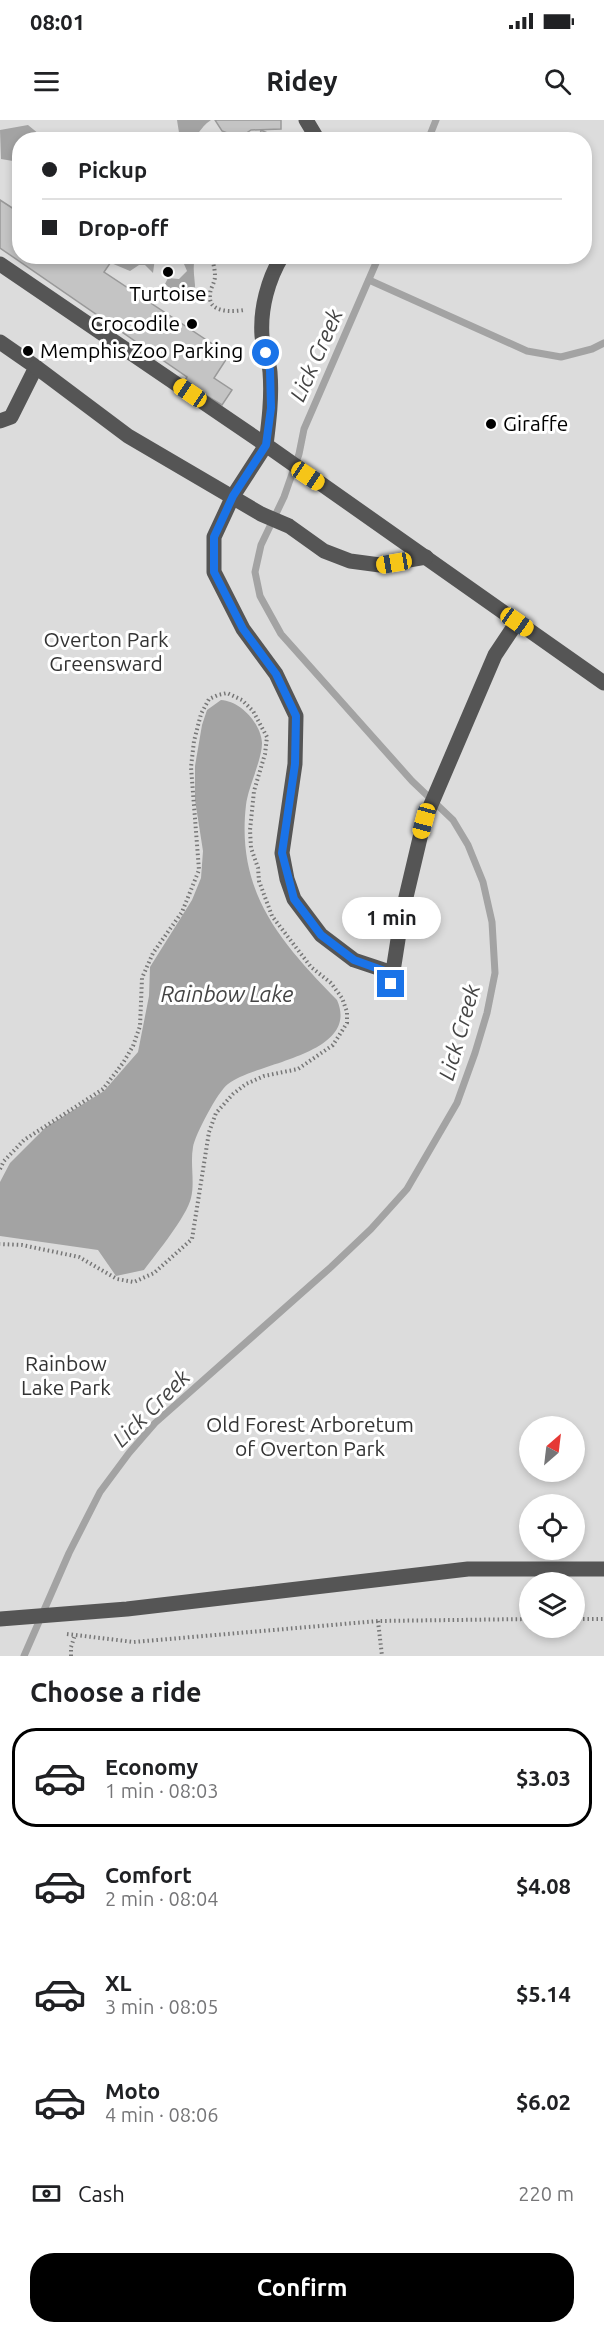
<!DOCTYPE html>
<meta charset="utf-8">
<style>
body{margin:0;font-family:Ubuntu,sans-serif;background:#f6f6f6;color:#202124;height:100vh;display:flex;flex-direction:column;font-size:22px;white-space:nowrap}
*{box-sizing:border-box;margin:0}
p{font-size:20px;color:#757577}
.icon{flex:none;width:33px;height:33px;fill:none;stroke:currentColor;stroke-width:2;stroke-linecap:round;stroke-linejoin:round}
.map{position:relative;height:1536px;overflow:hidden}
.sheet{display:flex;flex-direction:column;background:#fff;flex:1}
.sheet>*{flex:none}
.top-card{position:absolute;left:12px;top:12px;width:580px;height:132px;border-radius:24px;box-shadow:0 3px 9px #0003;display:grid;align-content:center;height:132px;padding:0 30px;background:#fff}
.needle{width:39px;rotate:28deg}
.tools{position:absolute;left:519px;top:1296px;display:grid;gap:12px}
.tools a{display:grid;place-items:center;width:66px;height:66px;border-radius:50%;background:#fff;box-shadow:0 3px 9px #0003;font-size:30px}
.end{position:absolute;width:27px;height:27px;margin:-14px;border:8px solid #1a73e8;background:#fff;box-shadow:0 0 0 3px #fff}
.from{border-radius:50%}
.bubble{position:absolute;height:42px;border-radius:21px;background:#fff;box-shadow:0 3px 9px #0003;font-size:20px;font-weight:700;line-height:42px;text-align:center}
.car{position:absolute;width:18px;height:36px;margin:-18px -9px;border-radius:8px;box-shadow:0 0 4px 2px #0007;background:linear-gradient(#f5c518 24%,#345 0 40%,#f5c518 0 76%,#345 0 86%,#f5c518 0)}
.top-card b{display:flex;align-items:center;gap:21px;height:57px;font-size:22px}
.top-card b+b{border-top:2px solid #e0e0e0}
.top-card i{width:15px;height:15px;background:#202124}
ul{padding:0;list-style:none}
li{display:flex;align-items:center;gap:18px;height:99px;margin:0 12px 9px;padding:0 18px;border:3px solid transparent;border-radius:24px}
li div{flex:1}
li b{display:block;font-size:22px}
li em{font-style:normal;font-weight:700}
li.on{border-color:#000}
li>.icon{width:54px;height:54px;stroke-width:1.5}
h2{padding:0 30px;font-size:27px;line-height:72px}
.pay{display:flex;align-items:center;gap:15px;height:66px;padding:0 30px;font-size:22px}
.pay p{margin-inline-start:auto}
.action{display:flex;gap:12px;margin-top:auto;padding:12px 30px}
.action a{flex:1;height:69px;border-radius:24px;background:#000;color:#fff;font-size:24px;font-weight:700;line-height:69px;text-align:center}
.status{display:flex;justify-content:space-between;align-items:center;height:42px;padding:0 30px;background:#fff;direction:ltr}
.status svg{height:16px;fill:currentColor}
header{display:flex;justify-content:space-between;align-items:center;height:78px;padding:0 30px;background:#fff;font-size:27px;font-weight:700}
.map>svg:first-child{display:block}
.green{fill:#dcdcdc;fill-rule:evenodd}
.water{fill:#a3a3a3}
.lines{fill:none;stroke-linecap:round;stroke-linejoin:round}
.stream{stroke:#a3a3a3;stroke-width:7}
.building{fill:#c4c4c4;stroke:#999;stroke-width:1.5}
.path{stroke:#777;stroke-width:4;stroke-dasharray:1.5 3;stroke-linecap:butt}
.minor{stroke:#555;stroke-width:15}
.route{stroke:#1a73e8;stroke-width:8}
.poi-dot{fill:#000;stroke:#fff;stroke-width:2}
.labels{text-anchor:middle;stroke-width:6;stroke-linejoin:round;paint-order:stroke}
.poi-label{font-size:21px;fill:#000;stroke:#fff;text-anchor:start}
.park-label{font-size:21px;fill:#333;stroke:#fff}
.water-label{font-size:22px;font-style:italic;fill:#444;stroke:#fff}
</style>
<div class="status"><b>08:01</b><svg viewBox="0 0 49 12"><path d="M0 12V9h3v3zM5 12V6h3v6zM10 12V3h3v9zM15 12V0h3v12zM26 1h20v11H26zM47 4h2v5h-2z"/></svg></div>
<header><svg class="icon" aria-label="menu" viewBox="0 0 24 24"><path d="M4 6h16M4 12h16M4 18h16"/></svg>Ridey<svg class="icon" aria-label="search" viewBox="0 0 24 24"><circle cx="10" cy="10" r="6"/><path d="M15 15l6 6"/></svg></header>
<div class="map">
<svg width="604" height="1536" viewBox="0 0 604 1536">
<rect width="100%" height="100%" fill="#fff"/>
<!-- green -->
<path class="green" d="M0 0H604V1536H0ZM20 20H585V136H20ZM530 1306H574V1352H530ZM530 1384H574V1430H530ZM530 1462H574V1508H530Z"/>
<!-- water -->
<g class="water">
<path d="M177 0H211C197 9 201 20 180 19Z"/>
<path d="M28 5 45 19 20 20 19 42 1 39 0 10Z"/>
<path d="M115 137V136L161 137 155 138 153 153 145 145H139L130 151 111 143Z"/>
<path d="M181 137H195C191 152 198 167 194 182L182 179 165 164 168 158 179 159 187 151Z"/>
<path d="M221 580C240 581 261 603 262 623 262 640 248 667 246 685 236 772 280 822 337 880 361 935 256 942 228 964 218 971 195 1015 193 1027 190 1044 195 1062 191 1078 187 1096 156 1134 144 1150L116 1156 98 1130 0 1116V1062L10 1043 46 1007 104 971 138 932 149 876 150 847 192 780 201 758 203 731 195 680V646L202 605 207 590Z"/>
</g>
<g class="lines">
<!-- stream -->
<g class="stream">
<path d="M428 20 436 0"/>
<path d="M369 160 527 231 561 237 592 229 604 223"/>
<path d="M24 1536 69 1433 100 1372 129 1333 155 1303 331 1147 371 1109 407 1069 457 983 475 933 487 893 495 853 492 802 483 762 468 725 453 700 412 661 281 514 260 476 255 452 261 425 284 377 299 334 304 309 379 136"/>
</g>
</g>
<!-- building -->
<g class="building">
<path d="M215 0H281V9L251 10 242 16H235L222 11Z"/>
<path d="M261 10 282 20H259Z"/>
<path d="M0 80 20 93V136H115L104 152 229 235 214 258 232 270 222 285 184 262 187 257 0 128Z"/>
</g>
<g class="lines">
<!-- path -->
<g class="path">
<path d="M211 136C213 142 215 149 215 156 215 163 210 168 210 175 208 193 232 192 244 190"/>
<path d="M0 1049 4 1041 24 1020 103 969 123 943 133 926 140 906 142 858 153 833 182 792 199 750 191 647 194 621 201 594 209 579 218 575 227 573 242 580 253 591 267 617 265 634 254 671 250 710 251 728 258 748 259 761 272 796 311 847 331 863 342 878 347 892V903L333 925 298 949 264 956 246 964 233 974 216 993 209 1012 192 1119 154 1153 134 1162 117 1159 79 1137 22 1125 0 1124"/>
<path d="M574 1499H604"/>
<path d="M378 1501 382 1536"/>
<path d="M67 1514 134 1522 378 1501 530 1499"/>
<path d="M71 1536V1527L75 1515"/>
</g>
<!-- minor -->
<g class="minor">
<path d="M306 0 318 20"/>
<path d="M282 136C268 159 260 189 262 216 263 228 269 240 270 252 272 277 269 301 266 325L604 563"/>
<path d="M0 144 266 325 233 376 214 417V452L243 509 276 554 296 596 295 644 282 733 287 759 294 779 321 815 354 840 393 853"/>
<path d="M0 222 36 247 11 297 0 301"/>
<path d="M36 247 128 316 261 394 289 406 324 431 350 441 380 445 426 437"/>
<path d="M391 864 402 794 424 701 495 535 517 502"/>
<path d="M0 1499 127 1489 468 1449H604"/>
</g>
</g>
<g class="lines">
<!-- route -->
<path class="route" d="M266 233 270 250 271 288 266 325 233 376 214 417V452L243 509 276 554 296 596 295 644 282 733 294 779 321 815 354 840 393 854 391 864"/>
</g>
<!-- markers -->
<g class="poi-dot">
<circle cx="168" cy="152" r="6"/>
<circle cx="192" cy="204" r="6"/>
<circle cx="28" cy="231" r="6"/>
<circle cx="491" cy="304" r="6"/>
</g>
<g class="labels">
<!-- poi labels -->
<g class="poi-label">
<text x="168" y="181" text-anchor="middle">Turtoise</text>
<text x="180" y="211" text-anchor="end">Crocodile</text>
<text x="40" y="238">Memphis Zoo Parking</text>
<text x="503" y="311">Giraffe</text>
</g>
<!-- park labels -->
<g class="park-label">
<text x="106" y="527">Overton Park<tspan x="106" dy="24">Greensward</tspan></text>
<text x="66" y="1251">Rainbow<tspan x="66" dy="24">Lake Park</tspan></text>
<text x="310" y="1312">Old Forest Arboretum<tspan x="310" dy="24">of Overton Park</tspan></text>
</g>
<!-- water labels -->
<g class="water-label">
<text transform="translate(316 235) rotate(-66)" y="8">Lick Creek</text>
<text x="227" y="882">Rainbow Lake</text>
<text transform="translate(459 912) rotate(-74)" y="8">Lick Creek</text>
<text transform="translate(151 1288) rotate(-45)" y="8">Lick Creek</text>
</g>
</g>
</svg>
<div class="tools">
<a><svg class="needle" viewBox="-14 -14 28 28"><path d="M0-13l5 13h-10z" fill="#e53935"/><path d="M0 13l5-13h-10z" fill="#757577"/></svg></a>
<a><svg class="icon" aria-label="locate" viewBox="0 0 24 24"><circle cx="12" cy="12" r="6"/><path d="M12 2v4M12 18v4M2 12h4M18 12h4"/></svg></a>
<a><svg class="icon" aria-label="layers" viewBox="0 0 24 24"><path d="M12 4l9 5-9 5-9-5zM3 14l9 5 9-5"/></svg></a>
</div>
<i class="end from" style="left:266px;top:233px"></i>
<i class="end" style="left:391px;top:864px"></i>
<div class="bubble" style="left:342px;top:777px;width:99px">1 min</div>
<i class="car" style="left:190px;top:273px;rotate:304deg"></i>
<i class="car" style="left:308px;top:356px;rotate:124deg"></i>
<i class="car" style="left:394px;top:443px;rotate:260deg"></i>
<i class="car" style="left:517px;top:502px;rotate:125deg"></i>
<i class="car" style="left:424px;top:701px;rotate:195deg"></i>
<div class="top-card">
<b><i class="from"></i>Pickup</b>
<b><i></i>Drop-off</b>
</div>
</div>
<section class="sheet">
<h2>Choose a ride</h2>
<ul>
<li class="on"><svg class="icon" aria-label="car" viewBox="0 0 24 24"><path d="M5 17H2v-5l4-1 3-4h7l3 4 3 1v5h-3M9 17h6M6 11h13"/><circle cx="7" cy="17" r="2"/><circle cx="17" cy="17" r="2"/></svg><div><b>Economy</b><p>1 min · 08:03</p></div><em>$3.03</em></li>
<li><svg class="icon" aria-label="car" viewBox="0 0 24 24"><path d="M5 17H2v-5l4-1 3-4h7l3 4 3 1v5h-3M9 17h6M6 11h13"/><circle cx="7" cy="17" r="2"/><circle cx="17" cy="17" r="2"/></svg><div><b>Comfort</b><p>2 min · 08:04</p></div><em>$4.08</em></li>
<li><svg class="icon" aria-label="car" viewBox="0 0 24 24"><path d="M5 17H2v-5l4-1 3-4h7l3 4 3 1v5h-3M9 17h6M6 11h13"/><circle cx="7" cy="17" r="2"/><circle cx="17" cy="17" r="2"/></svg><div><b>XL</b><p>3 min · 08:05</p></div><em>$5.14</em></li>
<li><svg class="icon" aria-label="car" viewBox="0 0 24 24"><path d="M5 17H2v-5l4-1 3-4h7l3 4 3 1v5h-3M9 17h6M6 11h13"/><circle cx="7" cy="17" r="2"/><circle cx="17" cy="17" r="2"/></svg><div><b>Moto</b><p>4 min · 08:06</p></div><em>$6.02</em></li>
</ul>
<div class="pay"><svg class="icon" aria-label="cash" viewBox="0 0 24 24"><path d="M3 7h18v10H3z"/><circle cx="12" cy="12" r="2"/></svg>Cash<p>220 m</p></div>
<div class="action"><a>Confirm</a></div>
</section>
